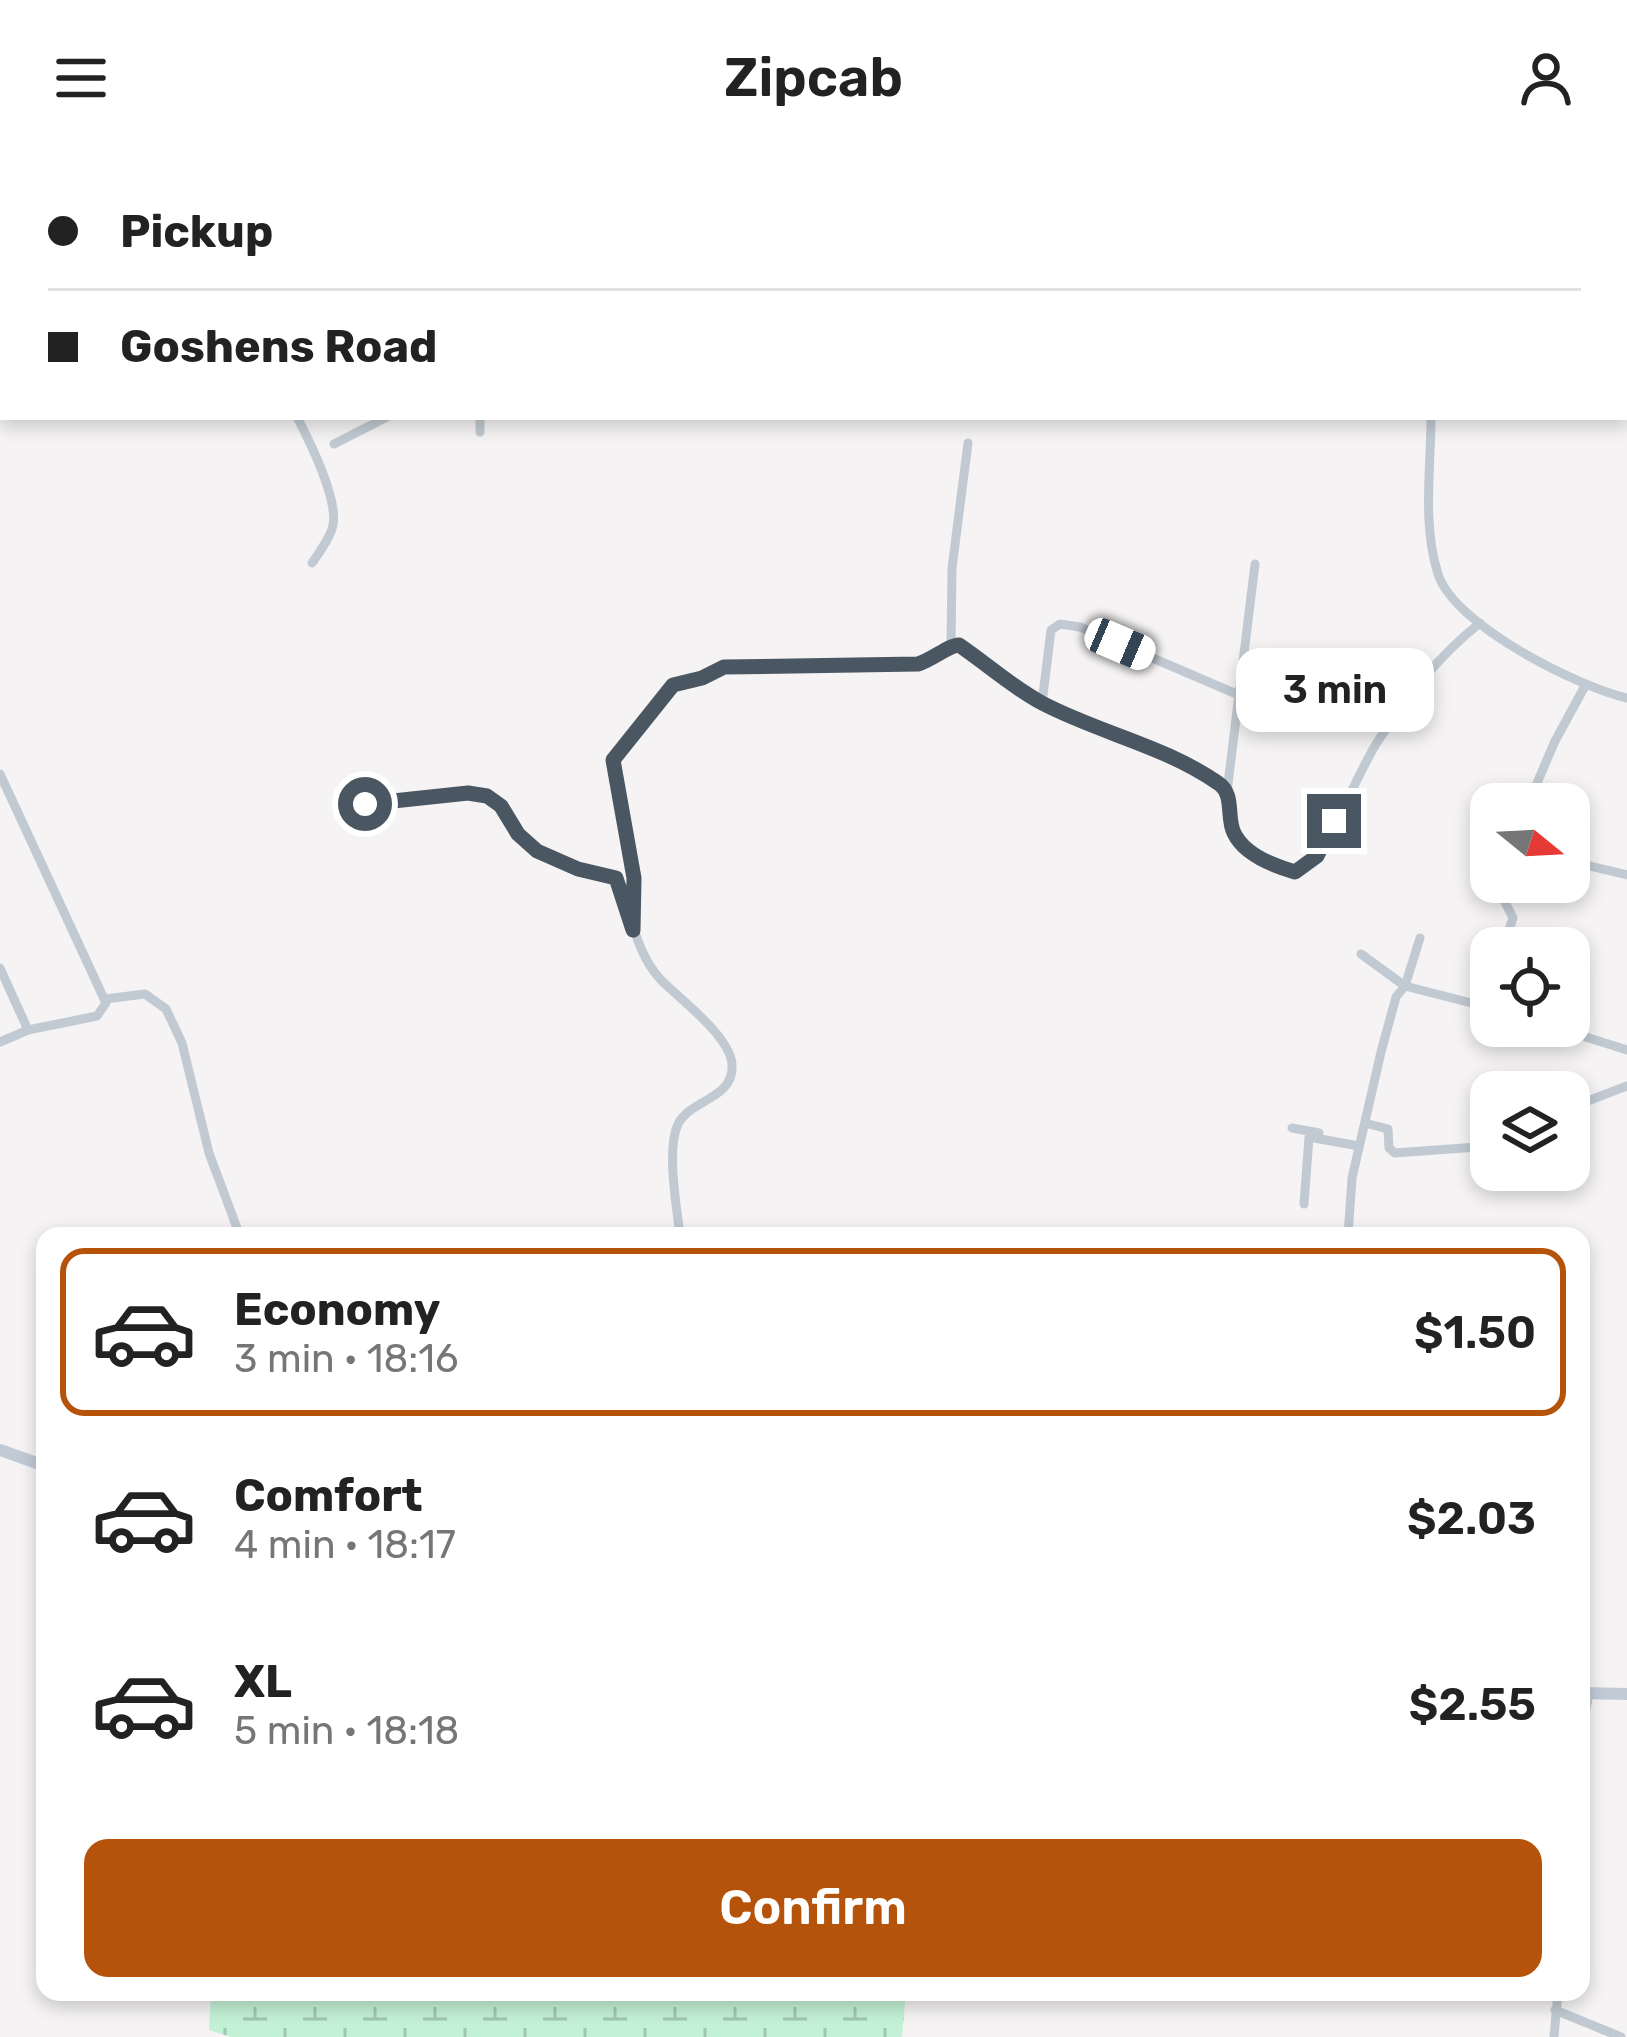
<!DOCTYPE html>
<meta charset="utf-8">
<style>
body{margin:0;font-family:Rubik,sans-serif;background:#f2f2f2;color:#222;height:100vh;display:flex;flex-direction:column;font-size:45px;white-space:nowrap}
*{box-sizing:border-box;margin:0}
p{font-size:39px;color:#767676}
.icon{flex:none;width:66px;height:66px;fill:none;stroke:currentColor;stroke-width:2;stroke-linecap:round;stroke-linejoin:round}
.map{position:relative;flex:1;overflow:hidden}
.side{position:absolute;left:36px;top:1071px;width:1554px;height:774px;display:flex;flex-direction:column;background:#fff;border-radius:24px;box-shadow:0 6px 18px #0003}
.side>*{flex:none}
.banner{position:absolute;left:0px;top:0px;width:1629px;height:264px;box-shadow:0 6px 18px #0003;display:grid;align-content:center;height:264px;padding:0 48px;background:#fff}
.needle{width:78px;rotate:108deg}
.fabs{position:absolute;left:1470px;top:627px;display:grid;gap:24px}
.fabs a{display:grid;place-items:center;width:120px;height:120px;border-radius:24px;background:#fff;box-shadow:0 6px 18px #0003;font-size:60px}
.end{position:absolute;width:54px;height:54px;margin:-27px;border:15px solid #4a5661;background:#fff;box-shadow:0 0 0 6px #fff}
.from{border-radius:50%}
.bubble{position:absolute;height:84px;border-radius:24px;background:#fff;box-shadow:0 6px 18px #0003;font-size:39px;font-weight:600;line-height:84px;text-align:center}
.car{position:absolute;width:36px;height:72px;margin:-36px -18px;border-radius:15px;box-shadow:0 0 9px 3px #0007;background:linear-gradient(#fff 24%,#345 0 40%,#fff 0 76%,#345 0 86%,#fff 0)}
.banner b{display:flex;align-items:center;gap:42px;height:114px;font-size:45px}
.banner b+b{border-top:3px solid #e0e0e0}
.banner i{width:30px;height:30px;background:#222}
ul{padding:21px 0 0;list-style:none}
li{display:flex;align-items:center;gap:36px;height:168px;margin:0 24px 18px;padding:0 24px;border:6px solid transparent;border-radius:24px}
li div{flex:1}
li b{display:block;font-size:45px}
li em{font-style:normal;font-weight:600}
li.active{border-color:#b45309}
li>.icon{width:108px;height:108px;stroke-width:1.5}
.primary-button{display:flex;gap:24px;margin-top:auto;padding:24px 48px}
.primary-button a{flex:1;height:138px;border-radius:24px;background:#b45309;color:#fff;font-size:48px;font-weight:600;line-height:138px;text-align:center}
header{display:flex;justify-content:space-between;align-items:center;height:156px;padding:0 48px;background:#fff;font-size:54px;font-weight:600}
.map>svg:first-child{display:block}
.wetland{fill:url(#wetland-marsh)}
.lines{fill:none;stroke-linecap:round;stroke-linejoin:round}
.minor{stroke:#c1cad2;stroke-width:9}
.secondary{stroke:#c1cbd6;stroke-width:12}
.route{stroke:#4a5661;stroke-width:15}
</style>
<header><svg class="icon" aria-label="menu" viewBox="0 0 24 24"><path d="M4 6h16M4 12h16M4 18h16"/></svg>Zipcab<svg class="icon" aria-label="person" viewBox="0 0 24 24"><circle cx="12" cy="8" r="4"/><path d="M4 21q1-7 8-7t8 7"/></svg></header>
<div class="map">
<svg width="1627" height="1881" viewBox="0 0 1627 1881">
<defs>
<pattern id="wetland-marsh" width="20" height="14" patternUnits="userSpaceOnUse" patternTransform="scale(3)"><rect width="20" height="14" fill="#c3f1d5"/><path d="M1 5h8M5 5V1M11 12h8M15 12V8" fill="none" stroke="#a0c6b0"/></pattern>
</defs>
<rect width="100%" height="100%" fill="#f5f3f3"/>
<!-- wetland -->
<path class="wetland" d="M211 1836H906L902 1881H231L209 1874Z"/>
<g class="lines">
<!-- minor -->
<g class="minor">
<path d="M1133 0V3"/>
<path d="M1358 0 1360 3"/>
<path d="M428 3 433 0"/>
<path d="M866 3V0"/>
<path d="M1555 3V0"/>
<path d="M1626 107H1627"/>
<path d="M297 261C309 284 341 348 332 373 328 385 319 397 312 407"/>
<path d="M480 261V276"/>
<path d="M1431 261C1431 312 1422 368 1438 418 1454 469 1578 531 1627 542"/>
<path d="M334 288 387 261"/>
<path d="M951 489 952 412 968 287"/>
<path d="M1042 547 1051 474 1060 468 1080 471 1239 539"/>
<path d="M0 618 106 847 97 860 28 874 0 886"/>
<path d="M1227 636 1255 408"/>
<path d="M365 648C392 646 477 631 495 645 513 658 515 684 537 695 550 702 566 709 581 714 594 717 604 715 617 722 632 756 634 795 661 824 681 844 731 881 732 909 734 943 691 943 678 968 666 994 677 1052 680 1080"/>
<path d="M1528 648 1555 585 1585 530"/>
<path d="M1569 705 1627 719"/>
<path d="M1495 726 1513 762 1503 792"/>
<path d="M633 774 634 722 613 604 673 529 702 522 724 511 918 507C933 504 949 489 959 489 987 508 1012 531 1042 547 1098 576 1166 589 1218 627 1234 638 1226 661 1234 678 1243 698 1275 711 1295 716 1327 702 1356 618 1378 585 1408 540 1437 501 1480 467"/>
<path d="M1361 798 1405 830 1491 852"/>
<path d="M0 812 28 874"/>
<path d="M105 843 145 838 166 853 182 887 209 997 240 1080"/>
<path d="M1484 850 1491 829"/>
<path d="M1551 870 1627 894"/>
<path d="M1569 952 1627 930"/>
<path d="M1365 967 1388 973 1389 992 1395 997 1491 990"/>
<path d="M1292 972 1319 977"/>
<path d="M1304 1048 1309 981 1359 990"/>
<path d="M1348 1080 1352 1022 1381 896 1396 841 1405 830 1420 782"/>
<path d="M1581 1576 1589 1538"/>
<path d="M1555 1854 1621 1881"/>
<path d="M1554 1881 1558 1836"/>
</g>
<!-- secondary -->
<g class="secondary">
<path d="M0 1294 45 1310"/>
<path d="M1581 1537 1627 1538"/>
</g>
</g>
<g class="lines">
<!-- route -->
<path class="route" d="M365 648 468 637 487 640 501 650 518 678 537 695 578 713 616 722 633 774 634 722 613 604 673 529 702 522 724 511 918 508C932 504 949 489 959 489 987 508 1012 531 1042 547 1099 577 1165 590 1218 627 1235 638 1226 661 1234 677 1244 698 1274 710 1295 716L1317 700 1334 665"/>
</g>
</svg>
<div class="fabs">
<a><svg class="needle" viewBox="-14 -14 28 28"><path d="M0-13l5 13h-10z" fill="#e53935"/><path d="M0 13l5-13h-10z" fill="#767676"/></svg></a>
<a><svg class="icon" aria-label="locate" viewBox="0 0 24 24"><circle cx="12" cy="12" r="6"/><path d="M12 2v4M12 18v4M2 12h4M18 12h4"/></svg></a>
<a><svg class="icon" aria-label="layers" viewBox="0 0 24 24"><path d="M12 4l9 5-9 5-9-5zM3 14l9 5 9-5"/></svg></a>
</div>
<i class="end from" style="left:365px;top:648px"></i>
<i class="end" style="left:1334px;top:665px"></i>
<div class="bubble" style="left:1236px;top:492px;width:198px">3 min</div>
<i class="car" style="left:1120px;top:488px;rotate:113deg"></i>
<div class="banner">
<b><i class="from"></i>Pickup</b>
<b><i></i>Goshens Road</b>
</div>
<section class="side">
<ul>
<li class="active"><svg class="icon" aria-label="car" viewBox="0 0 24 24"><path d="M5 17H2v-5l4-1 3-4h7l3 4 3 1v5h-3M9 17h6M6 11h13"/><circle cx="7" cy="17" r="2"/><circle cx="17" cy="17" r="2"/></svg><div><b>Economy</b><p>3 min · 18:16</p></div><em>$1.50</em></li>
<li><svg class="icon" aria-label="car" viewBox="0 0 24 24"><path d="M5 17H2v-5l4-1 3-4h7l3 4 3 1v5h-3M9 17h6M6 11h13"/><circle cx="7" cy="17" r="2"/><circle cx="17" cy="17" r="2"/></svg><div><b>Comfort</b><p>4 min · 18:17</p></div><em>$2.03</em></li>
<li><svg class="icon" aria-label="car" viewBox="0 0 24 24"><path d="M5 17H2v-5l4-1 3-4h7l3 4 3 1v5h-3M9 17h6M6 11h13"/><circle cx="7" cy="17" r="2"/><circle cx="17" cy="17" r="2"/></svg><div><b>XL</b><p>5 min · 18:18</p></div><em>$2.55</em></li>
</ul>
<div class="primary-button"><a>Confirm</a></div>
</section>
</div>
